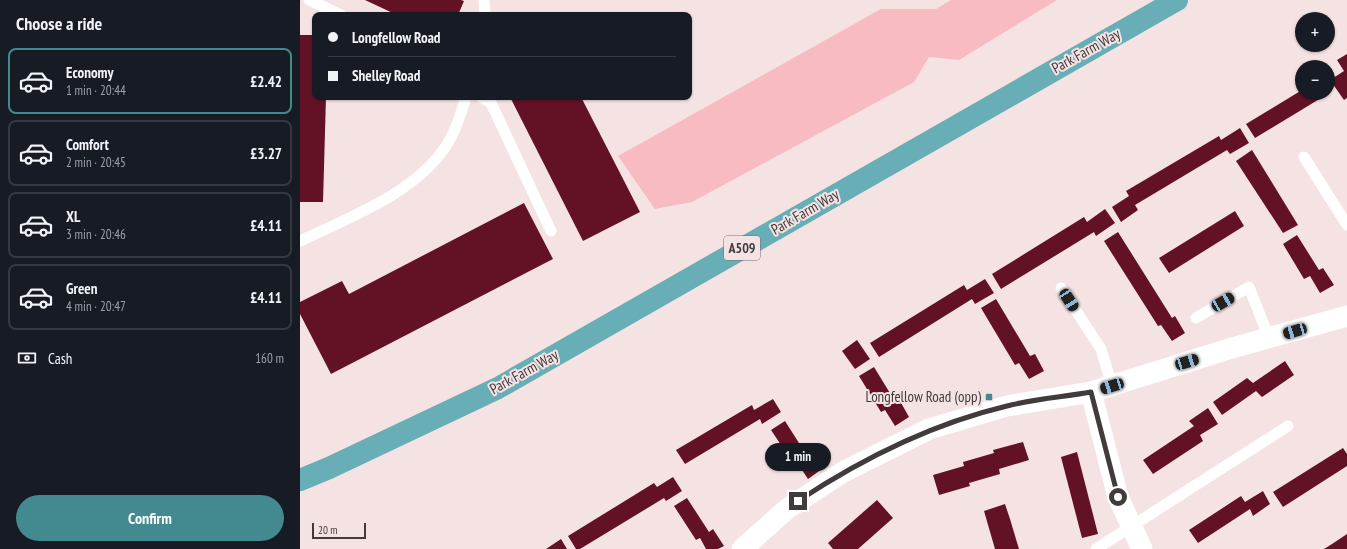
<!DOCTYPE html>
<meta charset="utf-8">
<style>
body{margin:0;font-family:"PT Sans Narrow",sans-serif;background:#242831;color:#f1f3f6;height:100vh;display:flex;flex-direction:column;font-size:15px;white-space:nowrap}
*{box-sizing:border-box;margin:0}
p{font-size:13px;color:#9ea1a6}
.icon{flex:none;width:22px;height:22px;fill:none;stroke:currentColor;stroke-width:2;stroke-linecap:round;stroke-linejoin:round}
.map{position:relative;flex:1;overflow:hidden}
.side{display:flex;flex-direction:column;background:#171b24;width:300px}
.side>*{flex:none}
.banner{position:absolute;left:12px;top:12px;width:380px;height:88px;border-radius:8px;box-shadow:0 1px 3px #0004;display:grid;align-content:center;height:88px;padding:0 16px;background:#171b24}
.controls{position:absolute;left:995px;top:12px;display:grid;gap:8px}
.controls a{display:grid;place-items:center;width:40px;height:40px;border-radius:50%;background:#171b24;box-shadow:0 1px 3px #0004;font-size:20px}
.scale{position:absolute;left:12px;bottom:10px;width:54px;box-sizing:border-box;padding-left:4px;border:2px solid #423b3b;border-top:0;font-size:11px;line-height:14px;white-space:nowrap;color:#423b3b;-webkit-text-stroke:3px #f5e3e4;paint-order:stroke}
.end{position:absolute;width:18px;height:18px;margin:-9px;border:5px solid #423b3b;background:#fff;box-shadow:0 0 0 2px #fff}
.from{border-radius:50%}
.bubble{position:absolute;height:28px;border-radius:14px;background:#171b24;box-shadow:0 1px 3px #0004;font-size:13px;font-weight:800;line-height:28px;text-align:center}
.car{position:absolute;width:12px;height:24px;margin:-12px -6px;border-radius:5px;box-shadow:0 0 3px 1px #0007;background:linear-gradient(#222 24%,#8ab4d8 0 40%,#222 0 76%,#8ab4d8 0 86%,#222 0)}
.banner b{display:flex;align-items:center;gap:14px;height:38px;font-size:15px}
.banner b+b{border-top:1px solid #363941}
.banner i{width:10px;height:10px;background:#f1f3f6}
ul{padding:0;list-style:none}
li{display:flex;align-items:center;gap:12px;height:66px;margin:0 8px 6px;padding:0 8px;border:2px solid #363941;border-radius:8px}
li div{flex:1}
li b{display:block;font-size:15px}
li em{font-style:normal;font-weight:800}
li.selected{border-color:#428990}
li>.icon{width:36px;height:36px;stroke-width:1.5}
h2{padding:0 16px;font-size:18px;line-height:48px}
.pay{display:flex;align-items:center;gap:10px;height:44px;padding:0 16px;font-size:15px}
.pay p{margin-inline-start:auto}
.primary-button{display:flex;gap:8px;margin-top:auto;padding:8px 16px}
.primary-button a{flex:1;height:46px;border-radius:24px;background:#428990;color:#fff;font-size:16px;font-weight:800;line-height:46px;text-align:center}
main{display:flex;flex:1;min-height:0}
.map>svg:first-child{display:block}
.green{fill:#f8bbc1}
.building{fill:#631225}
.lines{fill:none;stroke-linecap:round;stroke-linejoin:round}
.service{stroke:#fff;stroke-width:11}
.minor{stroke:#fff;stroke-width:21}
.trunk{stroke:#68aeb6;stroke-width:22}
.route{stroke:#423b3b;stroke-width:5}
.poi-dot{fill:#428990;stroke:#f5e3e4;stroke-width:1.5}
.labels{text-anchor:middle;stroke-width:4;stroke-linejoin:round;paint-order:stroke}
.shield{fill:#f5e3e4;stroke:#786d6e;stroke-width:1}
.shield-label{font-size:14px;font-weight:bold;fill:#423b3b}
.street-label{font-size:15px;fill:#423b3b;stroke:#f5e3e4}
.poi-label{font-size:15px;fill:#423b3b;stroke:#f5e3e4;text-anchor:end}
</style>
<main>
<section class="side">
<h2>Choose a ride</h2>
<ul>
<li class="selected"><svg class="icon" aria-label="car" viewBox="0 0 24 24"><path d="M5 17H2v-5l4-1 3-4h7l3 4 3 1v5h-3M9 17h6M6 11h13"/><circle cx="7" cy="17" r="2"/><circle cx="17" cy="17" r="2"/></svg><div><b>Economy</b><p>1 min · 20:44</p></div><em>£2.42</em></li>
<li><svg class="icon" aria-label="car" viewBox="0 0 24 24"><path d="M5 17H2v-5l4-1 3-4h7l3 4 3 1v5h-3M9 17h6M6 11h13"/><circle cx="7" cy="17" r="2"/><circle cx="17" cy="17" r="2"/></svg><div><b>Comfort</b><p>2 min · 20:45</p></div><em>£3.27</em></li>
<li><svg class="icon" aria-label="car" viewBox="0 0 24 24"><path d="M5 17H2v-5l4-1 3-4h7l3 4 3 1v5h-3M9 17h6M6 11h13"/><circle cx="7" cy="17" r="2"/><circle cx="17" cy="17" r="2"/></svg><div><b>XL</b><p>3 min · 20:46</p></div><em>£4.11</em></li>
<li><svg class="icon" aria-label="car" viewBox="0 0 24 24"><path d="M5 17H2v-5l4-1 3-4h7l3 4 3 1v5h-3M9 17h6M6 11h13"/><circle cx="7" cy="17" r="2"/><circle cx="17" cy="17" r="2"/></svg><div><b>Green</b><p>4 min · 20:47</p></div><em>£4.11</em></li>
</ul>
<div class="pay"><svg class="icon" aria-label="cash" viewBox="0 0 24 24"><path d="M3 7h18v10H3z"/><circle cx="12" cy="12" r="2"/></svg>Cash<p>160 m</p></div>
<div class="primary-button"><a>Confirm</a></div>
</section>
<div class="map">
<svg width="1047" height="549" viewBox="0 0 1047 549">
<rect width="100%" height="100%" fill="#f5e3e4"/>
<!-- green -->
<path class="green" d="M651 0H757L659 60 629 57 614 82 392 202 355 209 318 156 581 9H636Z"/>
<!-- building -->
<g class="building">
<path d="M65 0H161L164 1 158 15H97Z"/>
<path d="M0 35H15V97H26L23 202H0Z"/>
<path d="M1047 54V98L1044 100 1030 80 1044 71 1037 60Z"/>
<path d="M1028 88 1031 92 955 138 946 124 1002 90V93H1028Z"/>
<path d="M210 97H281L340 212 283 241Z"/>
<path d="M940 128 949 143 930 154 927 150 835 205 838 210 821 222 812 207 829 196 826 191 919 136 921 140Z"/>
<path d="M952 150 998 225 983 233 936 161Z"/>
<path d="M224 203 253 259 31 374 0 314V302L42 281 49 294Z"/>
<path d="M805 209 815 223 796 236 794 232 701 289 692 274 784 217 787 222Z"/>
<path d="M935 211 944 226 869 273 859 258Z"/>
<path d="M818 232 872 318 875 316 885 333 872 341 861 325 858 326 804 241Z"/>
<path d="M997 235 1019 270 1023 268 1034 285 1020 293 1010 276 1004 279 983 244Z"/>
<path d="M685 279 694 293 675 304 672 299 579 357 570 343 664 285 667 290Z"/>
<path d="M696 299 730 356 735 354 744 371 729 379 719 363 715 365 681 308Z"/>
<path d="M557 340 570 359 555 369 542 351Z"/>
<path d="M985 361 994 375 962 397 956 391 922 415 913 402 947 378 953 383Z"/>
<path d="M574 367 596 403 600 401 609 417 595 426 585 410 581 412 559 376Z"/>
<path d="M473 399 481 412 462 424 460 419 385 464 376 450 452 405 454 410Z"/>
<path d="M908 408 918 424 900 435 903 441 853 474 843 460 894 426 889 421Z"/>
<path d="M485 421 506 454 510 452 522 469 508 479 496 461 493 463 471 430Z"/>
<path d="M723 442 729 460 699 469 700 474 669 483 670 486 639 495 633 475 664 466 663 462 694 453 693 450Z"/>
<path d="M1043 448 1047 454V466L983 507 973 492Z"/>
<path d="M777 452 798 534 782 538 761 457Z"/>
<path d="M373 477 382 491 366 501 364 498 280 549H276L268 536 354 483 357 487Z"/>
<path d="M963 491 970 504 953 516 950 509 898 543 889 530 941 496 945 502Z"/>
<path d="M387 498 409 532 413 529 424 546 418 549H406L400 538 396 540 374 506Z"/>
<path d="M577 500 593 518 558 549H533L528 543Z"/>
<path d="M705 504 710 519 719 549H695L684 511Z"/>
<path d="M1047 534V549H1024L1032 544Z"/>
<path d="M261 539 267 549H246Z"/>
</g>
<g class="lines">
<!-- service -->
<g class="service">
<path d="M9 0 41 15"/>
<path d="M184 0 185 15"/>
<path d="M181 97 191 103 251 231"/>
<path d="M1004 157 1047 225"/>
<path d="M0 241C50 217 118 192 148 143 157 129 161 112 166 97"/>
<path d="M761 288 801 349 812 386"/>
<path d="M896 318 949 287 969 338"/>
<path d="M796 549 988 426"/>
</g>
<!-- minor -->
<g class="minor">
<path d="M791 392 818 497 842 549"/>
<path d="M442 549 487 509 543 472 629 429 707 406 791 392 932 348 1047 316"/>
</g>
<!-- trunk -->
<path class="trunk" d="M0 480 29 468 198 388 877 0"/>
</g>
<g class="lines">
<!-- route -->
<path class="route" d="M498 501C563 458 631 424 707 406 734 399 763 397 791 392L818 497"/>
</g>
<!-- markers -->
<rect class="poi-dot" x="685" y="393" width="8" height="8" rx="2"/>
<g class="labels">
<!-- shield labels -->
<rect class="shield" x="424" y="236" width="36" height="24" rx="3"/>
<g class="shield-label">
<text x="442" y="253">A509</text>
</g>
<!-- street labels -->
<g class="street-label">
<text transform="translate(786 51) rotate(-29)" y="5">Park Farm Way</text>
<text transform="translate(505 212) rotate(-30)" y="5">Park Farm Way</text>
<text transform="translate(224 372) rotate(-29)" y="5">Park Farm Way</text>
</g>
<!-- poi labels -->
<g class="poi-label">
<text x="681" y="402">Longfellow Road (opp)</text>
</g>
</g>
</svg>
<div class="controls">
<a>+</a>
<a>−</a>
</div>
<div class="scale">20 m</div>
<i class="end from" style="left:818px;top:497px"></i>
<i class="end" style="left:498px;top:501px"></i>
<div class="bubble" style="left:465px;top:443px;width:66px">1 min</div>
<i class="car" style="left:769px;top:300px;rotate:147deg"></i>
<i class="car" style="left:923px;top:302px;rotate:60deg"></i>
<i class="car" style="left:995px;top:331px;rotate:254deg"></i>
<i class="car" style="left:887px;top:362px;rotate:73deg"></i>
<i class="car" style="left:812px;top:386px;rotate:253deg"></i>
<div class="banner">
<b><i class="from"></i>Longfellow Road</b>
<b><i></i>Shelley Road</b>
</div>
</div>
</main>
